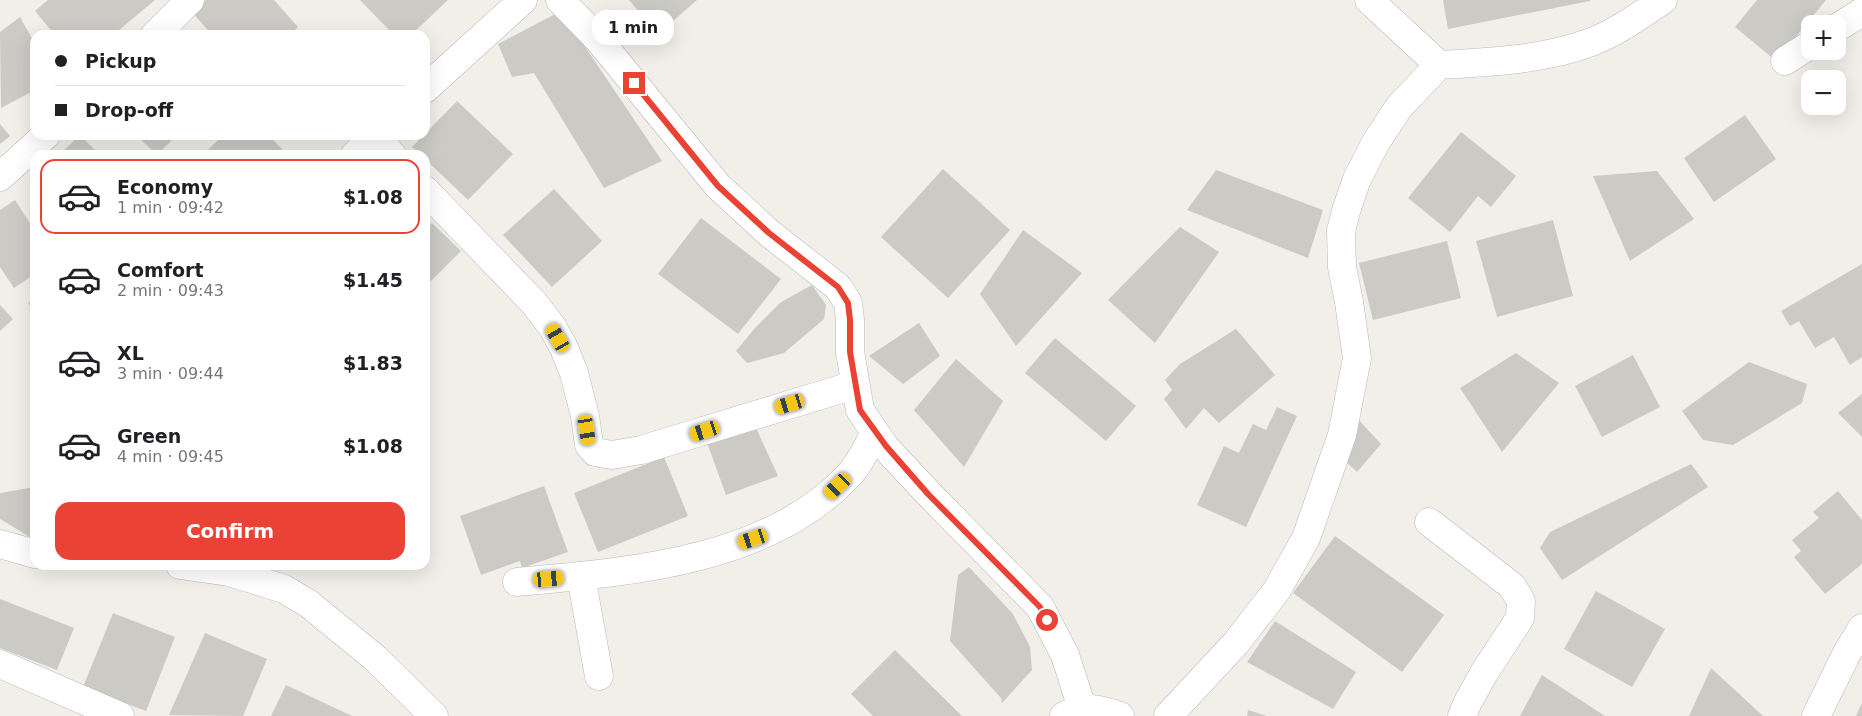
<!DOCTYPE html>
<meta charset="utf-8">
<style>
body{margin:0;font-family:"DejaVu Sans",sans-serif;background:#f6f6f6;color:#202124;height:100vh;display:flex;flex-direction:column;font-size:19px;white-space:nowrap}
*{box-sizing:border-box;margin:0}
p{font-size:16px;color:#757577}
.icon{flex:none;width:28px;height:28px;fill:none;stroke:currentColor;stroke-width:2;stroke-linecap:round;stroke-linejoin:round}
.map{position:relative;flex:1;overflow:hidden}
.drawer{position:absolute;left:30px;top:150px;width:400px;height:420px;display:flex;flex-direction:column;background:#fff;border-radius:15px;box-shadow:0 5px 20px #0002}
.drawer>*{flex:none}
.banner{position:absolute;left:30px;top:30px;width:400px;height:110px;border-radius:15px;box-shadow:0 5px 20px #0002;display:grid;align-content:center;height:110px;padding:0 25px;background:#fff}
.buttons{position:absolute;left:1801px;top:15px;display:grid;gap:10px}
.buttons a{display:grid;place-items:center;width:45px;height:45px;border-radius:10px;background:#fff;box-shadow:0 5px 20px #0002;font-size:25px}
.end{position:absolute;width:22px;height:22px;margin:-11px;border:6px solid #ea4335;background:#fff;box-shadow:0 0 0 2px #fff}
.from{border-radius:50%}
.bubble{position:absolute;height:35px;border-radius:15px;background:#fff;box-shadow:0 5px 20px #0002;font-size:16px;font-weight:700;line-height:35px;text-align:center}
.car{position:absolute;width:15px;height:30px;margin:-15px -8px;border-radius:6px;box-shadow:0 0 4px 1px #0007;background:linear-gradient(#f5c518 24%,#345 0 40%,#f5c518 0 76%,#345 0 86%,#f5c518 0)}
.banner b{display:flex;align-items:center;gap:18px;height:48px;font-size:19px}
.banner b+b{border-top:1px solid #e0e0e0}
.banner i{width:12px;height:12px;background:#202124}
ul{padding:9px 0 0;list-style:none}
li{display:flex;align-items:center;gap:15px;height:75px;margin:0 10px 8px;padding:0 15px;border:2px solid transparent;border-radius:15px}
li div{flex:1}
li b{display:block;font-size:19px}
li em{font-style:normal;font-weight:700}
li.active{border-color:#ea4335}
li>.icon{width:45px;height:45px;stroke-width:1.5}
.button{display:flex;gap:10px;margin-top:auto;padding:10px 25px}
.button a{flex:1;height:58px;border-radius:15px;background:#ea4335;color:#fff;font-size:20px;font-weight:700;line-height:58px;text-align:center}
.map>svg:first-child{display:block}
.building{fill:#cccac5}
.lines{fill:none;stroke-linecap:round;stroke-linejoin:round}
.street-casing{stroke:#b5b8bc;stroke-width:29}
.secondary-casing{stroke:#b6babf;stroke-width:29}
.street{stroke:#fff;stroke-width:28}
.secondary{stroke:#fff;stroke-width:28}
.route{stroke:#ea4335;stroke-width:6}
</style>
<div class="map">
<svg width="1862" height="716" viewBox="0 0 1862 716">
<rect width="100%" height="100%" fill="#f1efe8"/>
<!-- building -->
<g class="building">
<path d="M48 0H155L113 35H55L35 11Z"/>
<path d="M206 0H274L298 27 289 35H212L192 12Z"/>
<path d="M360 0H448L411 35H394Z"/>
<path d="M629 0H697L658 34Z"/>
<path d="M1443 0H1590V1L1448 29Z"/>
<path d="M1757 0H1826L1776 61 1735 27Z"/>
<path d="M561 11 662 161 604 188 534 73 512 77 498 44Z"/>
<path d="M20 17 35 44V90L1 108 0 32Z"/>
<path d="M457 101 513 154 468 200 425 159V155H421L412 147Z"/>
<path d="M1745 115 1776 159 1714 202 1684 158Z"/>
<path d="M0 124 10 136 0 144Z"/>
<path d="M1461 132 1516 176 1491 207 1478 196 1450 232 1408 198Z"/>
<path d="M80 135 100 155H66L62 152Z"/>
<path d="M136 135H177L157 155Z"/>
<path d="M223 135H268L288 155H203Z"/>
<path d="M943 169 1010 230 948 298 881 237Z"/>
<path d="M1216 170 1323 210 1308 258 1187 210Z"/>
<path d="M1657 171 1694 219 1630 261 1593 176Z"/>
<path d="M554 189 602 241 552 287 503 235Z"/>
<path d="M15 200 35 231V274L14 288 0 267V210Z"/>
<path d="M701 218 781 279 738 334 658 274Z"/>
<path d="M1553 220 1573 296 1497 317 1476 241Z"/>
<path d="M432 223 461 251 425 287V230Z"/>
<path d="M1180 227 1219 252 1155 343 1108 300Z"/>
<path d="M1023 230 1082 273 1016 346 980 294Z"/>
<path d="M1447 241 1461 298 1373 320 1359 263Z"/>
<path d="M1862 264V357L1850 365 1834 337 1815 348 1799 321 1790 326 1781 311Z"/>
<path d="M812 285 826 305 824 319 784 353 747 363 736 351 755 328 781 302Z"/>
<path d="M35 297V312L28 303Z"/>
<path d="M0 305 13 319 0 331Z"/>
<path d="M919 323 940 356 903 384 869 356Z"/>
<path d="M1236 329 1275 375 1219 423 1204 408 1186 429 1164 399 1172 390 1165 380 1180 364Z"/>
<path d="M1055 338 1136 406 1106 441 1025 373Z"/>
<path d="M1516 353 1559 383 1502 452 1460 388Z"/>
<path d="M1633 355 1660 407 1602 437 1575 386Z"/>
<path d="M956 359 1003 401 964 467 914 410Z"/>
<path d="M1749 362 1807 384 1802 403 1733 445 1703 440 1682 411Z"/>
<path d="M1862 394V437L1838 413Z"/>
<path d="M1277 407 1297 416 1246 527 1197 505 1224 446 1239 453 1253 424 1266 430Z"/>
<path d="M1357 418 1381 444 1357 472 1344 460Z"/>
<path d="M756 428 778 476 726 495 706 440Z"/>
<path d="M664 457 688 516 598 552 574 493Z"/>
<path d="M1691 464 1708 487 1562 580 1540 548 1550 532Z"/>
<path d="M544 486 568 552 522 568 520 561 481 575 460 516Z"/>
<path d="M35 487V540L0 519V493Z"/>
<path d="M1838 491 1862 520V564L1825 594 1794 557 1801 551 1792 540 1819 518 1813 512Z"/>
<path d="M1335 536 1444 615 1402 672 1293 593Z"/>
<path d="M969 567 1013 614 1030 647 1032 670 1002 703 1001 698 950 641 958 575Z"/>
<path d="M1596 591 1665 629 1632 687 1564 649Z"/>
<path d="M0 599 74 628 57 670 0 648Z"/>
<path d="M113 613 175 637 146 711 83 687Z"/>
<path d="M1275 621 1356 672 1333 709 1247 662Z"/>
<path d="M205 633 267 659 243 716 169 715Z"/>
<path d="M895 650 962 716H873L851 694Z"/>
<path d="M1711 668 1763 716H1689Z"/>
<path d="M1542 675 1605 716H1520Z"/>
<path d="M286 685 352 716H271Z"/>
<path d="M1862 703V716H1856Z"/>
<path d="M1248 710 1267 716H1247Z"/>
</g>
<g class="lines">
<!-- street casing -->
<g class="street-casing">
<g id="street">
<path d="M560 0 598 39 718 186 769 233 838 287 848 303 850 320V352L860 410 885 447 929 494 1040 607 1065 655 1082 708"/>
<path d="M1838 27 1862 12"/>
<path d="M155 35 190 0"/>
<path d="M1785 61 1810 45"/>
<path d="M425 89 523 0"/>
<path d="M374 136 392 155"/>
<path d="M355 155 375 135"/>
<path d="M0 177 46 135"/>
<path d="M425 190 534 303 553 328 564 348 574 373 585 416 589 445 595 452 612 455 641 450 854 385"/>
<path d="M1429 522 1512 586 1521 601 1520 618 1484 673 1468 702 1462 716"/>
<path d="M0 544 35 554"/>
<path d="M180 565 229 572 284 589 309 604 375 658 434 716"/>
<path d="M581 576 599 676"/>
<path d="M517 582C627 572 769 562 849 475 860 464 867 447 875 433"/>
<path d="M0 664 120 716"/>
</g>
</g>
<!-- secondary casing -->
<g class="secondary-casing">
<g id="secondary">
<path d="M1369 0 1439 65"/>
<path d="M1064 716C1086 705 1097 708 1120 716"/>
<path d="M1168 716 1236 643 1277 590 1306 538 1342 435 1357 358 1349 302 1342 267 1341 231 1346 211 1357 179 1376 142 1399 107 1439 65C1490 62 1546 60 1594 41 1618 31 1641 15 1663 0"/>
<path d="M1816 716 1847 653 1862 628"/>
</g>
</g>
<!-- street -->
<use href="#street" class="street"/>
<!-- secondary -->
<use href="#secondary" class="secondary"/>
</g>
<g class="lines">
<!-- route -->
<path class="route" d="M634 83 718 186 769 233 838 287 848 303 850 320V352L860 410 886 446 928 494 1040 607 1047 620"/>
</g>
</svg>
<div class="buttons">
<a>+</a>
<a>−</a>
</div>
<i class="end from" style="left:1047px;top:620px"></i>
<i class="end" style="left:634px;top:83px"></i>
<div class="bubble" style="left:592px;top:10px;width:82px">1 min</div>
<i class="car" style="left:558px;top:338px;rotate:330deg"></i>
<i class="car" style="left:790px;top:404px;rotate:253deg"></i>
<i class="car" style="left:587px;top:430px;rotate:171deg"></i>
<i class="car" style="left:705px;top:431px;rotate:252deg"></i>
<i class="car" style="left:838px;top:486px;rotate:226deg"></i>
<i class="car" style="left:753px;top:539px;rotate:252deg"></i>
<i class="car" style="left:549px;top:579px;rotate:85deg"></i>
<div class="banner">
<b><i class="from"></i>Pickup</b>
<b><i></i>Drop-off</b>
</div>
<section class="drawer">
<ul>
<li class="active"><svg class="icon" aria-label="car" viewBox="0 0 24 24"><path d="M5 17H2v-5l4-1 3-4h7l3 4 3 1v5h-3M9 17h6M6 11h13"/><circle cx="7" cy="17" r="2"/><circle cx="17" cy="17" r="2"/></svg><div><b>Economy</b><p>1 min · 09:42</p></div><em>$1.08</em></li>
<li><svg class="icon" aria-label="car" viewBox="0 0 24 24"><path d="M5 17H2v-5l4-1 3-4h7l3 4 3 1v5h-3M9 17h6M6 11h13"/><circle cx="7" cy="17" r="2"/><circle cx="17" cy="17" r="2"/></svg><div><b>Comfort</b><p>2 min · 09:43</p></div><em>$1.45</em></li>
<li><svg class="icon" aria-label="car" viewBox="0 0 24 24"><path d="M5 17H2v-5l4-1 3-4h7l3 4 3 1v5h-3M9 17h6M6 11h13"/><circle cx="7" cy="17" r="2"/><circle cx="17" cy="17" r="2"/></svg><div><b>XL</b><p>3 min · 09:44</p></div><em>$1.83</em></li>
<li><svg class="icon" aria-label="car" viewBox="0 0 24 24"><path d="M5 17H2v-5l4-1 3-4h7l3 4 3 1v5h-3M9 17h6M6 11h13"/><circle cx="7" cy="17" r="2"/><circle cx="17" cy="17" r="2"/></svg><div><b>Green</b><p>4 min · 09:45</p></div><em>$1.08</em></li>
</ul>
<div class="button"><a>Confirm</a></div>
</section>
</div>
